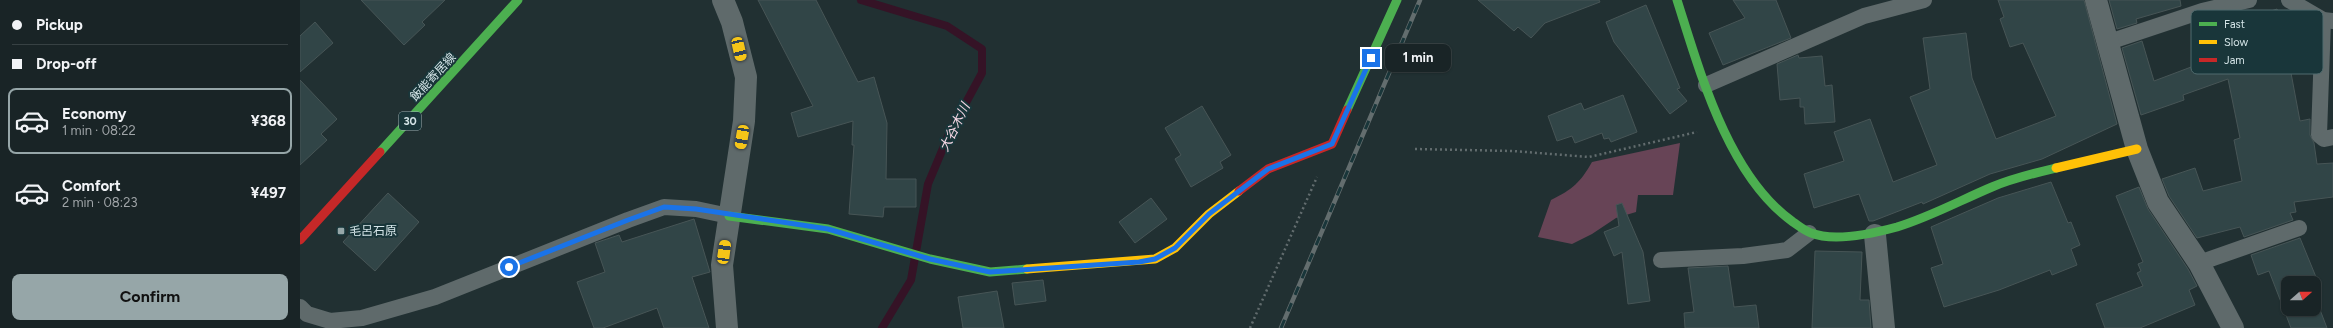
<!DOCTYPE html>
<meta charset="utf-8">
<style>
body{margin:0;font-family:Figtree,"Noto Sans JP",sans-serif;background:#263032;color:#f1f3f6;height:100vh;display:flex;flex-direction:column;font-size:15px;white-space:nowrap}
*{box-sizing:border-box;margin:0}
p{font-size:13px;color:#9fa4a7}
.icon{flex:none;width:22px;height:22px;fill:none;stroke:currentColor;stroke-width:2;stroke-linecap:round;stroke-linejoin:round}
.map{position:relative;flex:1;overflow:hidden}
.sheet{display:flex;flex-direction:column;background:#192426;width:300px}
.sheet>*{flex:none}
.top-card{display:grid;align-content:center;height:88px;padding:0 12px;background:#192426}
.needle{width:26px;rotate:69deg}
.controls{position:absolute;left:1981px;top:276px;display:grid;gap:8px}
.controls a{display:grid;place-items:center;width:40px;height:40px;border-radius:8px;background:#192426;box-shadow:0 1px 3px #0004,0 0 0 1px #374143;font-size:20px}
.end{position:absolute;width:18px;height:18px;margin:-9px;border:5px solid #1a73e8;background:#fff;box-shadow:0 0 0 2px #fff}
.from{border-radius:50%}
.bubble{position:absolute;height:28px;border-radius:8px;background:#192426;box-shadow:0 1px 3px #0004,0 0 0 1px #374143;font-size:13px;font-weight:700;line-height:28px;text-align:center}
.car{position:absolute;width:12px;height:24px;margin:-12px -6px;border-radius:5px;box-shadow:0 0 3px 1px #0007;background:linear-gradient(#f5c518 24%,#345 0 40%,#f5c518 0 76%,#345 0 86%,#f5c518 0)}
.top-card b{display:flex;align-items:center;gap:14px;height:38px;font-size:15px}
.top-card b+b{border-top:1px solid #374143}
.top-card i{width:10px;height:10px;background:#f1f3f6}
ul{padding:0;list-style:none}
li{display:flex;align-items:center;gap:12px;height:66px;margin:0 8px 6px;padding:0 4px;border:2px solid transparent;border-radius:8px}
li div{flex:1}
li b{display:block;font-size:15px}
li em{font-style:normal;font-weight:700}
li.current{border-color:#96a6a8}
li>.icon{width:36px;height:36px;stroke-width:1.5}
.primary-button{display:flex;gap:8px;margin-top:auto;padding:8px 12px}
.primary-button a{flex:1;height:46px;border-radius:8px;background:#96a6a8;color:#111;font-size:16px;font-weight:700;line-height:46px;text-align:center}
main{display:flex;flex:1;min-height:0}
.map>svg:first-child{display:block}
.green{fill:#674456}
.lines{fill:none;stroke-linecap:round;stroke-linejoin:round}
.stream{stroke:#351326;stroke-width:8}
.building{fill:#314547;stroke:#475556}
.path{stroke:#626c6e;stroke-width:2.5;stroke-dasharray:2 3;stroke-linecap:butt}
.lane{stroke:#5f6a6b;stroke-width:16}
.street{stroke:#5f6a6b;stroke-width:22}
.fast{stroke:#4caf50;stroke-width:9}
.slow{stroke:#ffc107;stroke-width:9}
.jam{stroke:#c62828;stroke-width:9}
.rail-casing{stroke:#636d6e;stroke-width:4.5}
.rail{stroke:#19363a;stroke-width:3;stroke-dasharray:9;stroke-linecap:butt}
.route{stroke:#1a73e8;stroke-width:5}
.poi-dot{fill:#96a6a8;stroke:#19363a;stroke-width:1.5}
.labels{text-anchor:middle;stroke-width:4;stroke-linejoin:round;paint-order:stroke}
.shield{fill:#19363a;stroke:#9db0b4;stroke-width:1}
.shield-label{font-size:11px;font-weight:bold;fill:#d5e5e8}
.street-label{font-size:12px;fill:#d5e5e8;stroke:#19363a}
.poi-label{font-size:12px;fill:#d5e5e8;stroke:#19363a;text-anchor:start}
.water-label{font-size:13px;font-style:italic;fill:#f7d8e6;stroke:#19363a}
.key{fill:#19363a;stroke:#516b6e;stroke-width:1}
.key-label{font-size:11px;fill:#d5e5e8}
</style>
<main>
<section class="sheet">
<div class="top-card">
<b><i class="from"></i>Pickup</b>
<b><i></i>Drop-off</b>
</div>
<ul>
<li class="current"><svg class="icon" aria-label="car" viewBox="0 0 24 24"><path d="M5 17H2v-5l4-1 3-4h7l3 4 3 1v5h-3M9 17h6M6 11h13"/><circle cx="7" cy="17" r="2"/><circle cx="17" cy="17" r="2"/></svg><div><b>Economy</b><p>1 min · 08:22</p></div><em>¥368</em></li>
<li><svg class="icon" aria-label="car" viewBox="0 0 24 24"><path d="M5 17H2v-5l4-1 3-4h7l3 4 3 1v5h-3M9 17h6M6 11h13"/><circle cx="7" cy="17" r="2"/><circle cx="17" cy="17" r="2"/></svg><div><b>Comfort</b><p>2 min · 08:23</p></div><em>¥497</em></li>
</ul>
<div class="primary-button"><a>Confirm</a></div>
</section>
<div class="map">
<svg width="2033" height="328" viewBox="0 0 2033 328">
<rect width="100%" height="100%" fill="#213032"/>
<!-- green -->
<path class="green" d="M1380 143 1373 195H1338L1336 212 1316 218 1292 234 1272 244 1238 237 1251 200C1273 189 1280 183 1292 162Z"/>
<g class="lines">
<!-- stream -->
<path class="stream" d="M561 0 647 26 682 49V73L649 134 628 184 611 280 582 328"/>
</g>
<!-- building -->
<g class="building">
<path d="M61 0H145L122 22 125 25 104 45Z"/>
<path d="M458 0H516L558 82 574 77 587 123 586 179H616V207H584L583 217 549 214 554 145H552L553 121 498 137 491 113 513 106Z"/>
<path d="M1178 0H1299L1300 2 1245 23 1231 38 1218 27 1214 31Z"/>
<path d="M1433 0H1476L1491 38 1423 65 1409 33 1445 18Z"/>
<path d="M1698 0H1784L1817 124 1742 159 1690 174 1623 204 1622 202 1573 221H1569L1559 194 1514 208 1504 174 1544 161 1534 132 1570 119 1593 182 1637 165 1610 97 1630 89 1623 38 1666 33 1672 78 1696 139 1756 116 1723 43 1710 47 1700 19 1704 17Z"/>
<path d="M1809 0H1880L1881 6 1836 19 1837 23 1817 29Z"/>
<path d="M1346 5 1380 88 1377 89 1387 101 1370 114 1314 42 1306 22Z"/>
<path d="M1977 9 1994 55 1988 57 2000 121 2010 119V135L2014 143 2017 164 2033 163V197L1994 202 1996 212 1990 213 1993 220 1944 237 1940 227 1897 238 1869 196 1862 179 1895 168 1903 191 1942 181 1934 140 1940 138 1928 79 1883 95 1884 100 1841 115 1822 48 1842 41 1854 81 1907 61 1894 24 1936 13 1939 22Z"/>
<path d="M15 22 33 43 0 72V36Z"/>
<path d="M1498 55 1499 58 1522 56 1525 86 1532 85 1535 122 1505 124 1504 107H1500V98L1480 100 1477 64Z"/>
<path d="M0 80 37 119 21 134 27 140 0 165Z"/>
<path d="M1323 95 1337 132 1311 142 1309 138 1304 139 1302 133 1275 143 1272 136 1257 141 1248 116 1281 103 1284 110Z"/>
<path d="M902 106 931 155 920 162 923 168 891 187 875 159 881 155 865 128Z"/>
<path d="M1751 182 1768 223 1771 222 1780 245 1771 249 1777 265 1752 275 1750 270 1699 290 1644 307 1631 268 1643 264 1631 227 1698 198Z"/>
<path d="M1839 187 1848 209 1888 269 1897 286 1889 290 1895 305 1840 328H1805L1796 304 1843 286 1837 273 1841 271 1838 264 1843 262 1816 196Z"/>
<path d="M88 193 119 222 75 271 43 242Z"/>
<path d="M851 198 867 219 835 243 819 222Z"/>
<path d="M1322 203 1343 252 1350 301 1328 304 1322 252 1314 256 1304 232 1319 226 1316 205Z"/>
<path d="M394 219 410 272 392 277 409 328H364L357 308 303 328H294L277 282 305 272 295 243 319 235 322 242Z"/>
<path d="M2000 238 2016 277 2008 280 2009 283H1988V309H2014V294L2027 328H1991L1969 271 1958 275 1951 255Z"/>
<path d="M1515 251 1562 252 1560 300H1569L1571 328H1512Z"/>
<path d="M1428 266 1434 307 1456 305 1459 328H1385L1384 313 1394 312 1388 268Z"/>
<path d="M743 280 746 301 715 305 712 283Z"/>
<path d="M697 291 704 328H663L658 297Z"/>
</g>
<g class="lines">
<!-- path -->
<g class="path">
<path d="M1115 149 1213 151 1289 157 1397 132"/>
<path d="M950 328 1017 177"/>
</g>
<!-- lane -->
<g class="lane">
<path d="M1989 0 2023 20 2033 21"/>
<path d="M2023 20 2019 135 2024 139 2033 137"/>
<path d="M1809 42 1902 11 1949 0"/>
<path d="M1406 85 1564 16 1624 0"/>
<path d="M1361 260 1443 256 1487 250 1509 233"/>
<path d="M1899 263 1999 228"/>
<path d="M0 307 7 314 30 321 62 318 135 297 328 220 364 207 396 209 429 216"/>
</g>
<!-- street -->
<g class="street">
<path d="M423 0 432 22 446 77 444 121 422 265 427 328"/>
<path d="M1796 0 1837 149 1858 202 1899 263 1933 328"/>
<path d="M1575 235 1584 328"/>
</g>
<!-- fast -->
<g class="fast">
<path d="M1377 0C1400 72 1428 176 1493 222 1499 226 1505 231 1511 233 1534 242 1575 233 1597 227 1630 217 1661 200 1692 187 1713 178 1735 173 1756 168"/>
<path d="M1047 110 1097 0"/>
<path d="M80 152 218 0"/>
<path d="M429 216 528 229 630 259 690 272 727 269"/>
</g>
<!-- slow -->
<g class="slow">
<path d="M1756 168 1837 149"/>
<path d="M727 269 855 259 875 248 909 214 939 191"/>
</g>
<!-- jam -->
<g class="jam">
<path d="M939 191 968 169 1032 144 1047 110"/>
<path d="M0 240 80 152"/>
</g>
<!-- rail casing -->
<g class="rail-casing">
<path id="rail" d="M981 328 1120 0"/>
</g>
<!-- rail -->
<use href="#rail" class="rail"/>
</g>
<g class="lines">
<!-- route -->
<path class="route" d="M209 267 328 220 364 207 396 209 528 229 630 259 690 272 839 262 855 259 875 248 909 214 968 169 1032 144 1071 58"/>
</g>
<!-- markers -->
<rect class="poi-dot" x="37" y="227" width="8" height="8" rx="2"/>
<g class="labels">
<!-- shield labels -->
<rect class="shield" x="99" y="112" width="22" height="18" rx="3"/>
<g class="shield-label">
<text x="110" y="125">30</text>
</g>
<!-- street labels -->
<g class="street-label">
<text transform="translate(133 77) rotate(-47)" y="4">飯能寄居線</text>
</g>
<!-- poi labels -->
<g class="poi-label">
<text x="49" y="235">毛呂石原</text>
</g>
<!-- water labels -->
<g class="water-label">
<text transform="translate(654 127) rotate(-64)" y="5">大谷木川</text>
</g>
</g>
<!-- legend -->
<rect x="1891" y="10" width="132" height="64" rx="6" class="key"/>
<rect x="1899" y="22" width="18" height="4" fill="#4caf50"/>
<rect x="1899" y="40" width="18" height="4" fill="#ffc107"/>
<rect x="1899" y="58" width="18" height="4" fill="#c62828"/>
<g class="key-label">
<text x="1924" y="28">Fast</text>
<text x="1924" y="46">Slow</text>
<text x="1924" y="64">Jam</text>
</g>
</svg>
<div class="controls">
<a><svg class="needle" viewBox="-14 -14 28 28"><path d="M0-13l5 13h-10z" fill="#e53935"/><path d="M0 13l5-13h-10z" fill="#9fa4a7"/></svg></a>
</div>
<i class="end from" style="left:209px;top:267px"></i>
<i class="end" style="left:1071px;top:58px"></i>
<div class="bubble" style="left:1085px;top:44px;width:66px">1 min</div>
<i class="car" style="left:439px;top:49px;rotate:167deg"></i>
<i class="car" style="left:442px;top:137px;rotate:190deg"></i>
<i class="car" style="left:424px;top:252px;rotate:8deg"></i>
</div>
</main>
